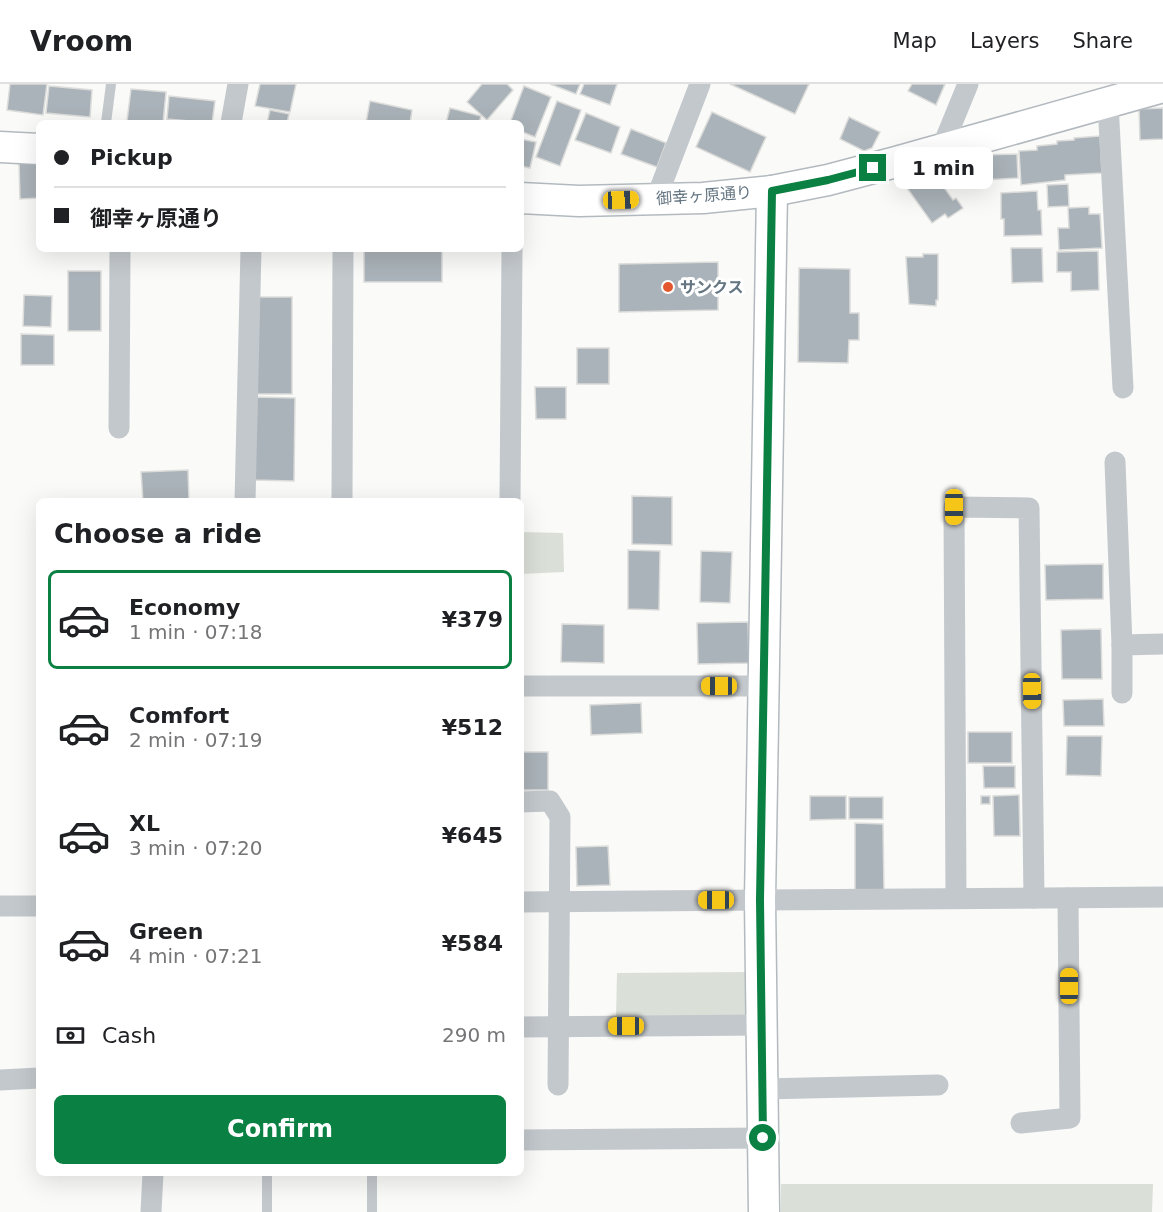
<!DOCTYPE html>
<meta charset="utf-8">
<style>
body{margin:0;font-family:"DejaVu Sans","Noto Sans JP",sans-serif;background:#f2f2f2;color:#202124;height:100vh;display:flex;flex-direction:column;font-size:22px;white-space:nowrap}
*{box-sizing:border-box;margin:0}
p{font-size:20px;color:#757577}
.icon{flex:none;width:33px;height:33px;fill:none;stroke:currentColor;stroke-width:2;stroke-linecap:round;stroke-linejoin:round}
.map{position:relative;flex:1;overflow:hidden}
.details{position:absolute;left:36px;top:414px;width:488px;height:678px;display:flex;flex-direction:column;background:#fff;border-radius:9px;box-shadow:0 6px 24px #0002}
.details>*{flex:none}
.hud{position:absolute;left:36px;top:36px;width:488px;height:132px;border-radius:9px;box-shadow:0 6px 24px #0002;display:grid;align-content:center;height:132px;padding:0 18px;background:#fff}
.end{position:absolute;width:27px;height:27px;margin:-14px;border:8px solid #0b8043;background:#fff;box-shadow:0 0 0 3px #fff}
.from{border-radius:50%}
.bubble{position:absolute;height:42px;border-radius:9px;background:#fff;box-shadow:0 6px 24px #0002;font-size:20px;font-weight:800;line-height:42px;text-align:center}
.car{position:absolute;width:18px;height:36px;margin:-18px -9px;border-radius:8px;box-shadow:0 0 4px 2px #0007;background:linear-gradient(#f5c518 24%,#345 0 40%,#f5c518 0 76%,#345 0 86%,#f5c518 0)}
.hud b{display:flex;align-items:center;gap:21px;height:57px;font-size:22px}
.hud b+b{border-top:2px solid #e0e0e0}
.hud i{width:15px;height:15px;background:#202124}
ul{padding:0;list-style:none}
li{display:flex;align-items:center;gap:18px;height:99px;margin:0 12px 9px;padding:0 6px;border:3px solid transparent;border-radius:9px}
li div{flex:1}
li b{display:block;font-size:22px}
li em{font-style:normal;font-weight:800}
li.on{border-color:#0b8043}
li>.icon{width:54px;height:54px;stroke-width:1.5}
h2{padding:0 18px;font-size:27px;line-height:72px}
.pay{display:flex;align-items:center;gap:15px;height:66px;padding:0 18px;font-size:22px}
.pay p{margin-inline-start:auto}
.button{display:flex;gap:12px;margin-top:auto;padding:12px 18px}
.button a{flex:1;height:69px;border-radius:9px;background:#0b8043;color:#fff;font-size:24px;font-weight:800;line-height:69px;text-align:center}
header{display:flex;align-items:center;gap:36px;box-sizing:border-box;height:84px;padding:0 30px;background:#fff;border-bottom:2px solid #e0e0e0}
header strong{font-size:28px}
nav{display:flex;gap:33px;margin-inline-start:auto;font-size:21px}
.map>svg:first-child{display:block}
.green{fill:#dadfd7}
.building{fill:#aab3b9;stroke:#dcdcda;stroke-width:1.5}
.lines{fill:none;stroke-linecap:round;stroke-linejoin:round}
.secondary-casing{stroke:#b3babf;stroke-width:33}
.lane{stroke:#c3c8cc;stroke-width:10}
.street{stroke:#c3c8cc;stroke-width:21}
.secondary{stroke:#fff;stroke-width:30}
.route{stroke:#0b8043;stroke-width:8}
.poi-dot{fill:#e4572e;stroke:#fff;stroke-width:2}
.labels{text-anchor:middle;stroke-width:6;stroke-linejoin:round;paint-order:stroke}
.street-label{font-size:16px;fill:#657683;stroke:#fff}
.poi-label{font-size:16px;font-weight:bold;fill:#657683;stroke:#fff;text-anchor:start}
</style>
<header>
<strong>Vroom</strong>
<nav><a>Map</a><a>Layers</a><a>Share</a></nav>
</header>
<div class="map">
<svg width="1163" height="1128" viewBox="0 0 1163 1128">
<rect width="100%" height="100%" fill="#fafaf8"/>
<!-- green -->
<g class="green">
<path d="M520 448 563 449 564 488 521 490Z"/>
<path d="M752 888 751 936 616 935 617 889Z"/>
<path d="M781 1100H1153L1152 1128H781Z"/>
</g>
<!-- building -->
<g class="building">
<path d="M10 0H47L43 31 7 26Z"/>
<path d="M260 0H296L290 28 255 22Z"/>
<path d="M482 0H507L513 6 487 36 467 18Z"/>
<path d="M550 0H580L576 10Z"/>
<path d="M584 0H617L610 21 580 10Z"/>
<path d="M730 0H809L795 30Z"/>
<path d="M912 0H945L936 21 908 7Z"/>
<path d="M49 2 92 6 90 33 46 29Z"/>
<path d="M524 2 551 13 535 53 520 47V39H510Z"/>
<path d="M131 5 166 8 163 39 127 37Z"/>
<path d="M169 12 215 17 212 39 167 35Z"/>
<path d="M370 17 412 26 410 39H366Z"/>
<path d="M557 17 581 26 560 82 536 73Z"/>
<path d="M450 24 481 32 479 39H446Z"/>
<path d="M1163 24V55L1140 56 1139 25Z"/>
<path d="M270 26 289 30 287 39H267Z"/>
<path d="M712 28 766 53 750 88 696 63Z"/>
<path d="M586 29 620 43 611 69 575 56Z"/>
<path d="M849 33 880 48 872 64 864 67 840 55Z"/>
<path d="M631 45 666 59 657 83 621 70Z"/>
<path d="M1100 52 1102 89 1065 91V96L1021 101 1019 67 1037 66V62L1057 60V57L1074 56V54Z"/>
<path d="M520 55 536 58 530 84 520 82Z"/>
<path d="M1017 70 1018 94 984 96 982 71Z"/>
<path d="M19 79H39V114L20 115Z"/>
<path d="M935 83 947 100 943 102 953 116 956 114 963 124 948 134 945 130 932 139 907 104Z"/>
<path d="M1068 100 1069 122 1048 123 1047 101Z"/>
<path d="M1037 107 1038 126H1041L1042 151 1004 152V135H1001V109Z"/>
<path d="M1089 123V130H1100L1102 164 1059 166 1058 144H1069L1068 124Z"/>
<path d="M1011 164H1042L1043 198 1012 199Z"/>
<rect x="364" y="165" width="78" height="33"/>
<path d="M1098 167 1099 206 1071 207V188H1057V168Z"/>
<path d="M923 170H938V216H936V222L909 220 906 173H923Z"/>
<path d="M718 178V226L619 228V180Z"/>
<path d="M799 184 850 185V229H859V256H849L848 279 798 278Z"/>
<rect x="68" y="187" width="33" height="60"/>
<path d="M24 211 52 212 51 243 23 242Z"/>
<rect x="253" y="213" width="39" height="97"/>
<path d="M21 250 54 251V281H21Z"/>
<rect x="577" y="264" width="32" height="36"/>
<path d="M535 303H566V335H536Z"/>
<path d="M256 313 295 314 294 397 254 396Z"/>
<path d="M188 386 189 417H143L141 388Z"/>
<path d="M632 412 672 413V461L632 460Z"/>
<path d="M628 466 660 467 659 526 628 525Z"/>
<path d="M701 467 732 468 730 519 700 518Z"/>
<path d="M1103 480V515L1046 516 1045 481Z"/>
<path d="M748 538 749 579 698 580 697 539Z"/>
<path d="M562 540 604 541V579L561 578Z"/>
<path d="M1101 545 1102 595H1062L1061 546Z"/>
<path d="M1103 615 1104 642H1064L1063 616Z"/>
<path d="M641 619 642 649 591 651 590 621Z"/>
<rect x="968" y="648" width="44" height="31"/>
<path d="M1067 652H1102L1101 692 1066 691Z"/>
<rect x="520" y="668" width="28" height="38"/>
<path d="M983 682H1015V704H984Z"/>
<path d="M1019 711 1020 752H994L993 712Z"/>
<path d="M810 712H846V735L810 736Z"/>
<rect x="981" y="712" width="9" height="8"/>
<rect x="849" y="713" width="34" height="22"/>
<path d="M855 739 883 740 884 808H855Z"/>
<path d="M608 762 610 801 577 802 576 763Z"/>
</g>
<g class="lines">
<!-- secondary casing -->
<g class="secondary-casing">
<g id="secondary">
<path d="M0 63 39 65"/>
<path d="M520 114 579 117 621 116 703 114 772 107 828 96 896 78 1163 3"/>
<path d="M764 1128 760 816 772 107"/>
</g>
</g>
<!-- lane -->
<g class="lane">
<path d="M106 39 111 0"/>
<path d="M267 1128V1089"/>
<path d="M372 1128V1089"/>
</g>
<!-- street -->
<g class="street">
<path d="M1108 19 1123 304"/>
<path d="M231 39 238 0"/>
<path d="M941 66 968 0"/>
<path d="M656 115 700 0"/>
<path d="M119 344 120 165"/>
<path d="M1115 378 1122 561 1163 560"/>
<path d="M245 417 251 165"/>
<path d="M342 417 343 165"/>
<path d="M510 417 512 165"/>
<path d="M520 602H764"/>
<path d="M1122 609V561"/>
<path d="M520 718 550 717 560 733 558 1001"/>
<path d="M956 814 954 423 1029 424 1034 814"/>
<path d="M520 818 1163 813"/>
<path d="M0 822H39"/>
<path d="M520 943 762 941"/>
<path d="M0 996 39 994"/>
<path d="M763 1005 938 1001"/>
<path d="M1021 1039 1070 1034 1068 814"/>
<path d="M520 1056 763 1054"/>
<path d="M151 1128 153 1089"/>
</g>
<!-- secondary -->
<use href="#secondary" class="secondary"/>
</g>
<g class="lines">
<!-- route -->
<path class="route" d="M763 1054 760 816 772 107 828 96 873 84"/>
</g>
<!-- markers -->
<circle class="poi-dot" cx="668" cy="203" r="6"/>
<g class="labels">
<!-- street labels -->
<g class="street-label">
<text transform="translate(704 111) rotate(-4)" y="6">御幸ヶ原通り</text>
</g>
<!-- poi labels -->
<g class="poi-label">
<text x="680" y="209">サンクス</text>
</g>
</g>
</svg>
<i class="end from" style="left:763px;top:1054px"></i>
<i class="end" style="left:873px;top:84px"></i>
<div class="bubble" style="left:894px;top:63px;width:99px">1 min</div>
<i class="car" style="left:621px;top:116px;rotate:88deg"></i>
<i class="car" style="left:954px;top:423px;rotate:180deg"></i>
<i class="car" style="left:719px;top:602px;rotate:270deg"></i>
<i class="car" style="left:1032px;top:607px;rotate:179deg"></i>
<i class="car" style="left:716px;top:816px;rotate:270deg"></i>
<i class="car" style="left:1069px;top:902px;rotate:0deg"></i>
<i class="car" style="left:626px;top:942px;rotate:270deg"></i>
<div class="hud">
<b><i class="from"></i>Pickup</b>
<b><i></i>御幸ヶ原通り</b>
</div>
<section class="details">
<h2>Choose a ride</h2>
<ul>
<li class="on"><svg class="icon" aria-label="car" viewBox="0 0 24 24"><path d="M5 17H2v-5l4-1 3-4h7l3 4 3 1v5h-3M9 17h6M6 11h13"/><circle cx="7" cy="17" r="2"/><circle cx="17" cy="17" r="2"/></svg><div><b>Economy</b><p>1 min · 07:18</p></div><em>¥379</em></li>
<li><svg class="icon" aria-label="car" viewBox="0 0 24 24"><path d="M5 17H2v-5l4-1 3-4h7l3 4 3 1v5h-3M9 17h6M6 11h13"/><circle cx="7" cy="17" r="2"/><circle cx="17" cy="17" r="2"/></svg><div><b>Comfort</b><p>2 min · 07:19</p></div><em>¥512</em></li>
<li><svg class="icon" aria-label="car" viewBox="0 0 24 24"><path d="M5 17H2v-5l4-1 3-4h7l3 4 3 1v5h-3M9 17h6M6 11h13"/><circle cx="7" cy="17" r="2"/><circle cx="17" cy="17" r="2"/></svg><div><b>XL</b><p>3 min · 07:20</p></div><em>¥645</em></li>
<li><svg class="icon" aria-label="car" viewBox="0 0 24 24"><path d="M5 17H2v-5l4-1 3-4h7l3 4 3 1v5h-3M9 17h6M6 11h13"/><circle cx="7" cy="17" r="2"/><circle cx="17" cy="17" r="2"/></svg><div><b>Green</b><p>4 min · 07:21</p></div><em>¥584</em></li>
</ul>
<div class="pay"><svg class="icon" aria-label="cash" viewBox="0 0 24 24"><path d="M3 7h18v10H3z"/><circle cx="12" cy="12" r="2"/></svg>Cash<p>290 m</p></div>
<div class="button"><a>Confirm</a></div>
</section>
</div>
